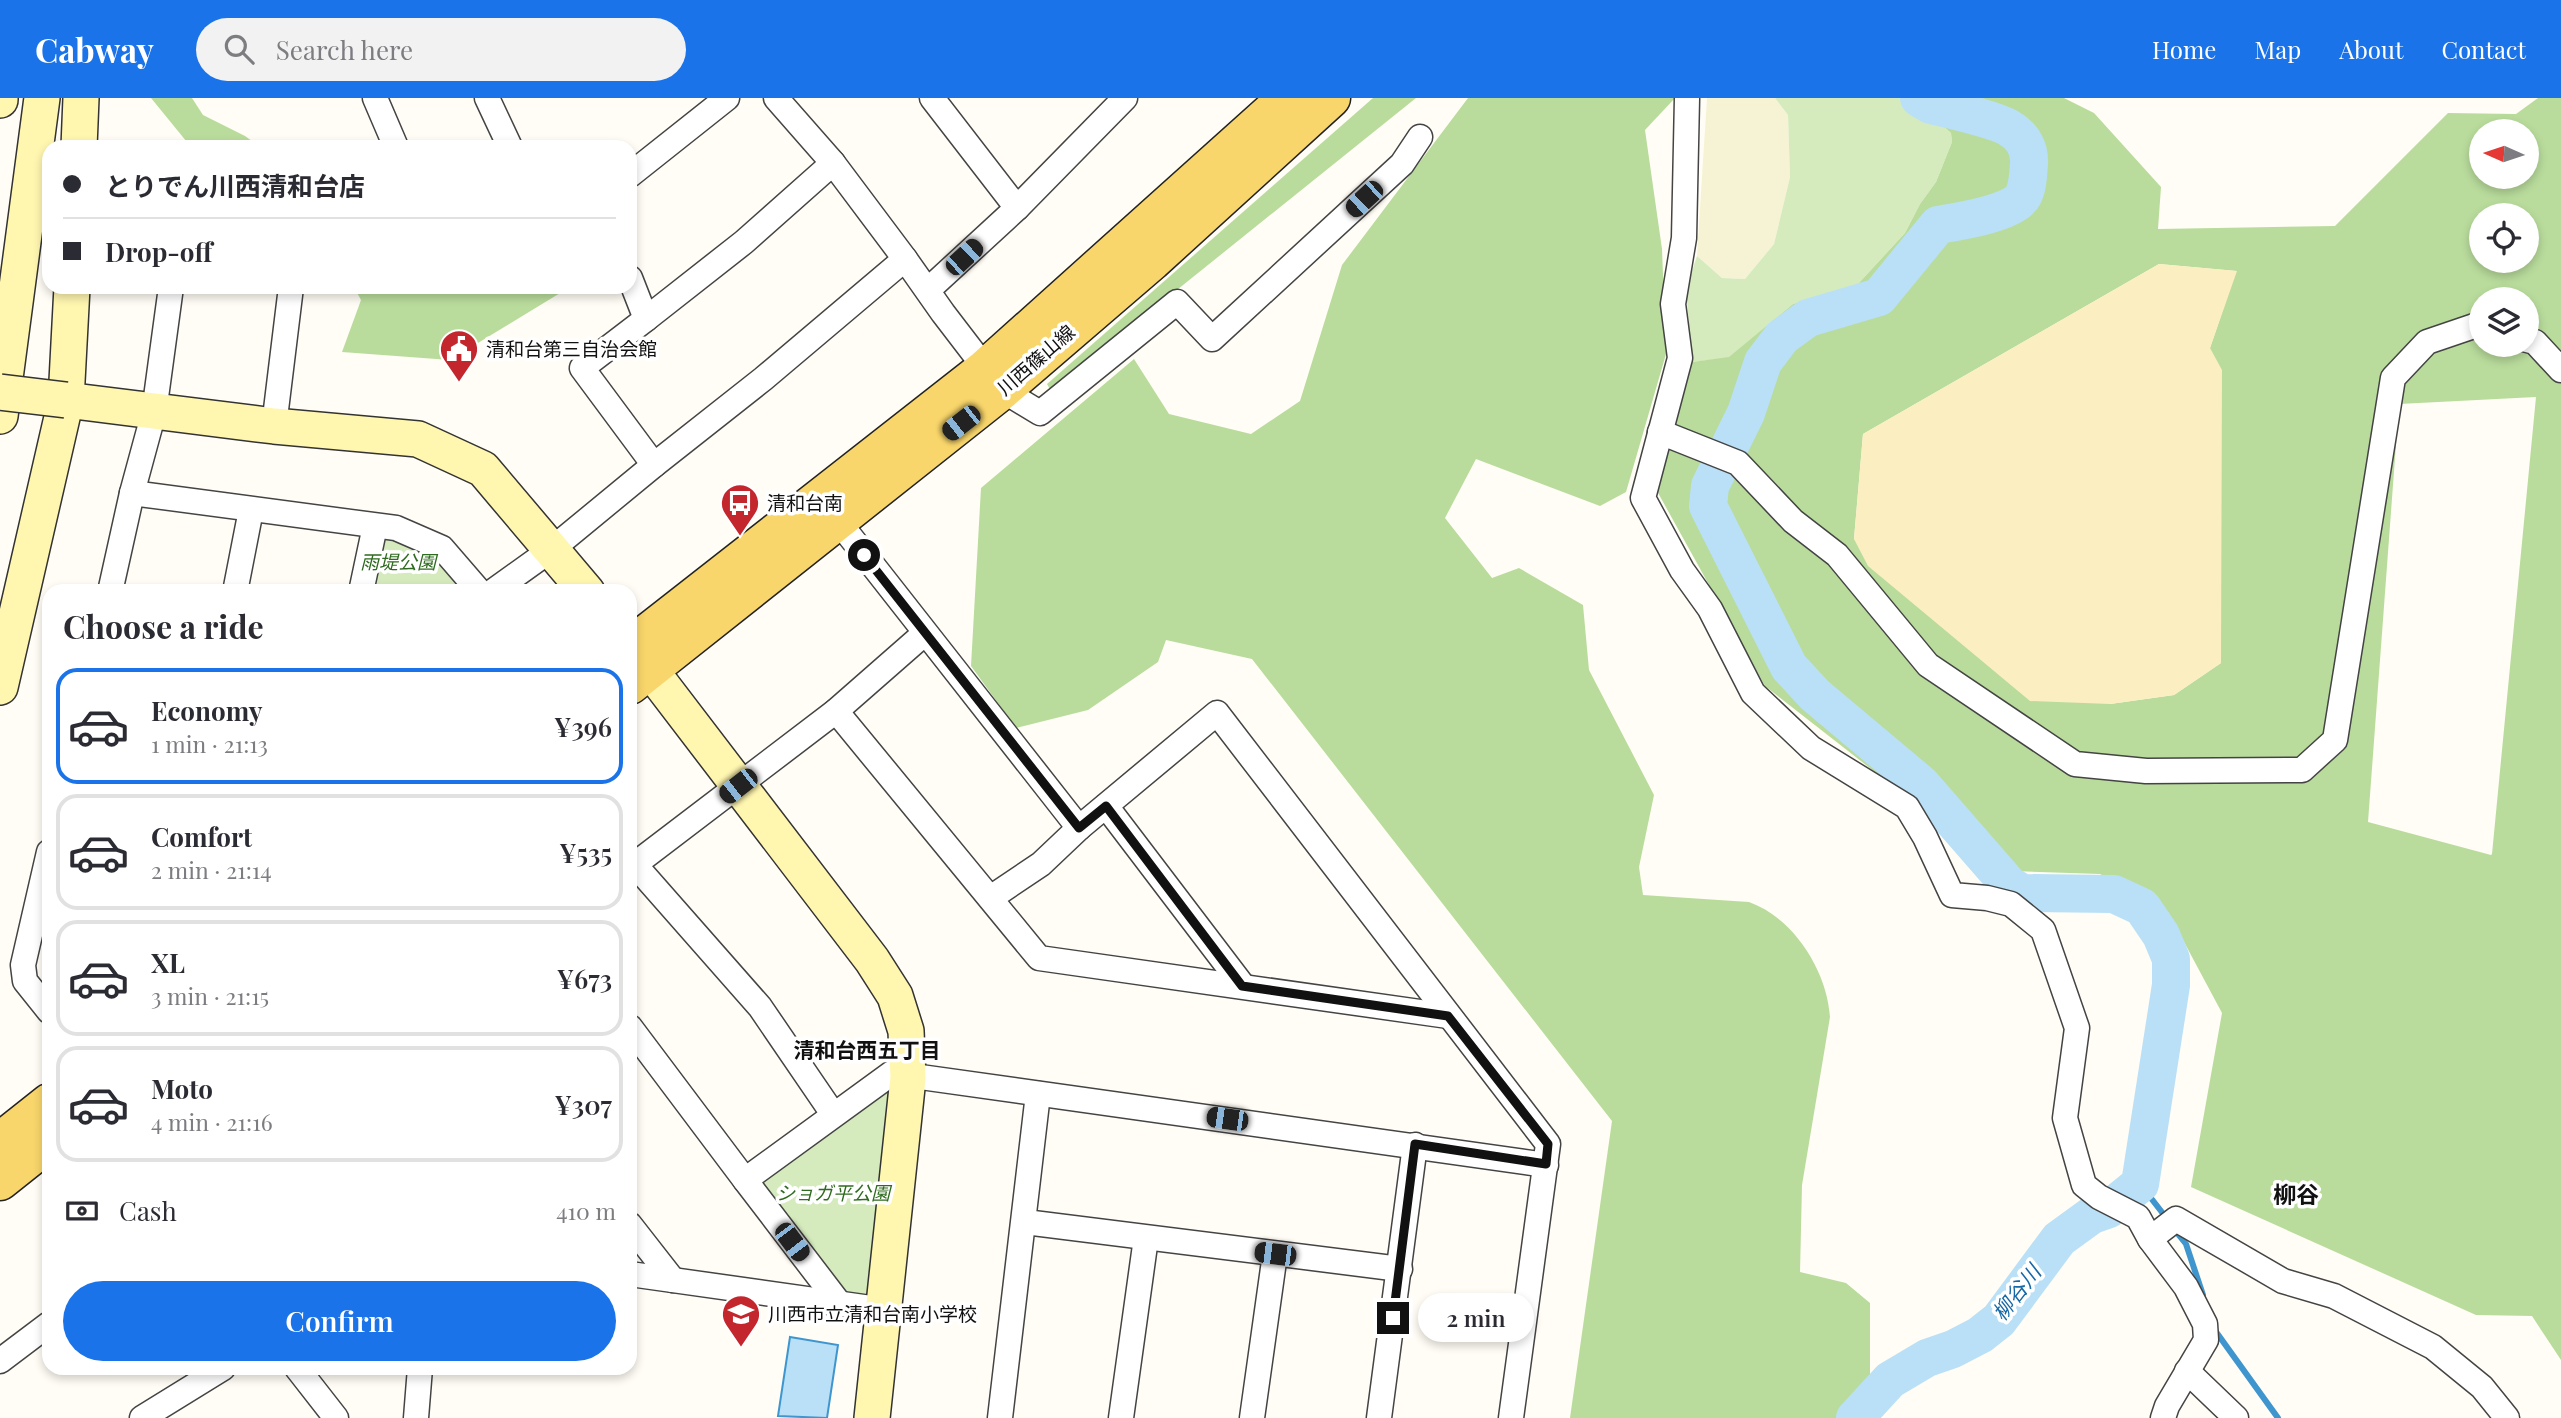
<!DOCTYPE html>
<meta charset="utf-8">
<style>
body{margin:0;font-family:"Playfair Display","Noto Sans JP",serif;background:#f2f2f3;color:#2b2b33;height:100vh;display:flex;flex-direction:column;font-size:26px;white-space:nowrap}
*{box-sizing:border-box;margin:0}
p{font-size:23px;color:#7c7c81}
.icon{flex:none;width:38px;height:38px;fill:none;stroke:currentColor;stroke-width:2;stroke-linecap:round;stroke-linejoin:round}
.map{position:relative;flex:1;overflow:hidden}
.side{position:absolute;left:42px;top:486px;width:595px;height:791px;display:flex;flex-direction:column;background:#fff;border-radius:21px;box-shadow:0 4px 10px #0003}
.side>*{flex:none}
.top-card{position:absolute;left:42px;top:42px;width:595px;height:154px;border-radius:21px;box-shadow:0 4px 10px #0003;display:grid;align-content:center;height:154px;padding:0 21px;background:#fff}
.needle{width:46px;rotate:273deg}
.tools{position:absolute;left:2469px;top:21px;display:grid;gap:14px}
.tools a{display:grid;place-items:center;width:70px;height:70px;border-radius:50%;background:#fff;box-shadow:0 4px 10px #0003;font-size:35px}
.end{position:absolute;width:32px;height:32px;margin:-16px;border:9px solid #111;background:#fff;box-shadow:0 0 0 4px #fff}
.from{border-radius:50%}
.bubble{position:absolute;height:49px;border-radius:24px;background:#fff;box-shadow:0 4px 10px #0003;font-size:23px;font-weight:600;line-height:49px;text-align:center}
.car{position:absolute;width:21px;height:42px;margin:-21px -10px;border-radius:9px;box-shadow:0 0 5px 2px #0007;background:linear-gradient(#222 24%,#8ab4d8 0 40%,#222 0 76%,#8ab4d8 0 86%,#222 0)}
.top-card b{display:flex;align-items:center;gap:24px;height:66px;font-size:26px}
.top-card b+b{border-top:2px solid #e1e1e2}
.top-card i{width:18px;height:18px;background:#2b2b33}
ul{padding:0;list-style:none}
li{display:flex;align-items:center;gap:21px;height:116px;margin:0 14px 10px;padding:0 7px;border:4px solid #e1e1e2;border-radius:21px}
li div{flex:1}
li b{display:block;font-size:26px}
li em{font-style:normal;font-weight:600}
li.current{border-color:#1a73e8}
li>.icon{width:63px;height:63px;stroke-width:1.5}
h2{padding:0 21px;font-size:32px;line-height:84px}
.pay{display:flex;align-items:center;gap:18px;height:77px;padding:0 21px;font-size:26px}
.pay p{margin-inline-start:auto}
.action{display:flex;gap:14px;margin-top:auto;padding:14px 21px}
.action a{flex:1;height:80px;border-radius:42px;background:#1a73e8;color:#fff;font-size:28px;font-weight:600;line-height:80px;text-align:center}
header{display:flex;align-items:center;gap:42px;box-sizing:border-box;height:98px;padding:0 35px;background:#1a73e8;color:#fff}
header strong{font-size:33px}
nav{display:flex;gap:38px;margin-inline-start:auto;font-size:24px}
.search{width:490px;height:63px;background:#f2f2f3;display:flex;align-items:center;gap:18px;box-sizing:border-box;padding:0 24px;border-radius:38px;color:#7c7c81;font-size:26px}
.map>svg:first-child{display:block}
.farmland{fill:#f6f3d4}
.green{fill:#d5ebbd}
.forest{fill:#b9dc9c;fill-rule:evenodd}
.sand{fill:#fbeec1}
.water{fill:#b9e0f7;stroke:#3f96cf;stroke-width:2}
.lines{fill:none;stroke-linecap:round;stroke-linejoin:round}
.stream{stroke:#3f96cf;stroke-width:6}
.river{stroke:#b9e0f7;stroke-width:38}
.street-casing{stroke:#444;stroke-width:27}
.secondary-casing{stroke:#333;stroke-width:38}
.primary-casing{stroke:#222;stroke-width:41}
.street{stroke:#fff;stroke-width:24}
.secondary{stroke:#fff6b0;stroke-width:35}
.primary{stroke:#f9d66b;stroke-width:38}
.secondary-bridge-casing{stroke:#333;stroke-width:38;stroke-linecap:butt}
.secondary-bridge{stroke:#fff6b0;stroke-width:35}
.route{stroke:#111;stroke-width:9}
.labels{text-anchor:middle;stroke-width:7;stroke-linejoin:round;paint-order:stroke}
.poi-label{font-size:19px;fill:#111;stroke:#fff;text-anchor:start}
.street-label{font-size:19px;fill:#111;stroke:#fff}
.park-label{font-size:19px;font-style:italic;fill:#2f6b1f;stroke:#fff}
.neighbourhood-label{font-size:21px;font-weight:bold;fill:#111;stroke:#fff}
.water-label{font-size:21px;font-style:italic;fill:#1768a6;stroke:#fff}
.quarter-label{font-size:23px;font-weight:bold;fill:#111;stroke:#fff}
</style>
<header>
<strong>Cabway</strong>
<div class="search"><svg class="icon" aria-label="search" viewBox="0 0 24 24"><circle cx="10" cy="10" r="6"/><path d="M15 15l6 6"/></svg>Search here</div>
<nav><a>Home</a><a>Map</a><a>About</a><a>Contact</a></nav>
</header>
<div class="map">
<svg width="2561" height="1320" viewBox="0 0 2561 1320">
<rect width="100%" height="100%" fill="#fffdf5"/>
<!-- farmland -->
<path class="farmland" d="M1707 0H1775L1788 17 1790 79 1774 146 1745 181 1722 180 1697 158Z"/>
<!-- green -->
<g class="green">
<path d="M1775 0H1911L1951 35 1952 44 1936 84 1920 106 1905 135 1858 186 1793 206 1729 260 1692 264 1686 191 1697 158 1722 180 1745 181 1774 146 1790 79 1788 17Z"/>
<path d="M375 428 396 430 480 494H362Z"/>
<path d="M892 975 885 1212 839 1205 745 1082Z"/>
</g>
<!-- forest -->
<g class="forest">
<path d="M151 0H192L203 17 245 38 260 49H191Z"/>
<path d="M1373 0H1416L1051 293 1047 286Z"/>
<path d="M1468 0H1675L1645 32 1662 151 1666 256 1626 394 1600 408 1476 361 1445 420 1492 480 1519 470 1583 507 1589 572 1654 697 1639 769 1643 797 1749 804C1794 820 1827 873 1830 919L1802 1087 1800 1174 1846 1185 1870 1205V1278L1864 1298 1840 1320H1570L1612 1023 1252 561 1166 542 1158 564 1088 612 1016 630 971 568 981 390 1134 261 1169 316 1251 336 1300 303 1342 167Z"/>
<path d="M1911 0H2064L2094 15 2161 89 2158 131 2335 128 2448 15 2516 16 2538 0H2561V1262L2532 1218 2476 1217 2191 1089 2222 915 2168 814 2100 776 1981 772 1889 685 1765 588 1657 393 1692 264 1729 259 1793 206 1858 186 1905 135 1920 106 1936 84 1952 44 1951 35ZM2482 33H2527V79H2482ZM2482 117H2527V163H2482ZM2159 166 2236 173 2210 250 2221 565 2174 597 2110 606 1854 441 1863 336ZM2482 201H2527V247H2482ZM2536 299 2492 756 2491 757 2368 724 2399 306Z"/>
<path d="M354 189H570L450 262 342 254 361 202Z"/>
</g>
<!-- sand -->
<path class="sand" d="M2159 166 2237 173 2210 250 2222 272 2221 565 2174 597 2110 606 2030 603 1868 468 1854 441 1863 336Z"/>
<!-- water -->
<path class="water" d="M790 1239 838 1247 827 1320 778 1318Z"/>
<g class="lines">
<!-- stream -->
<g class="stream">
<path d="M2140 1086 2168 1122"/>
<path d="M2174 1131 2186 1146 2203 1197"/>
<path d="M2214 1231 2278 1320"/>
</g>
<!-- river -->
<path class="river" d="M1855 1320 1890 1282 1927 1260 1953 1251 1980 1237 1999 1222 2059 1141 2092 1117 2109 1111 2140 1086 2171 887V861L2161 837 2142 809 2114 796 2022 795 2009 787 1921 686 1815 597 1789 569 1708 408 1710 388 1746 315 1763 264 1782 239 1808 220 1879 199 1938 127C1956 124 2015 115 2023 98 2028 89 2028 77 2029 66 2030 51 2023 38 2009 30 1994 21 1951 12 1931 7L1919 0"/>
<!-- street casing -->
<g class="street-casing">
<g id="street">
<path d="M375 0 396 49"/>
<path d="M487 0 510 49"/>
<path d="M932 0 1017 110 1125 0"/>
<path d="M1687 0 1684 140 1673 206 1680 260 1643 400 1682 472 1710 511 1753 595 1811 650 1907 709 1925 739 1952 797 1987 800 2011 806 2043 832 2077 930 2065 1020 2084 1087 2099 1099 2138 1119 2150 1141 2186 1189 2205 1226 2206 1242 2167 1308 2163 1320"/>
<path d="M630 77 727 0"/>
<path d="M905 161 943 215 1002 292 1040 315 1177 204 1212 241 1402 66 1420 39"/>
<path d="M630 180 646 221 582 270 654 367"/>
<path d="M928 192 1017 110"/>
<path d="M646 221 744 144 833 65"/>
<path d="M2527 242 2535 244 2561 272"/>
<path d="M274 328 291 189"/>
<path d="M1660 334 1738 365 1793 423 1837 457 1928 567 2075 666 2146 673 2302 672 2335 642 2393 280 2427 244 2477 227 2482 229"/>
<path d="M132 395 396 430 442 450 480 494"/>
<path d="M838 423 1079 730 1217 615 1548 1046 1511 1320"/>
<path d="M110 494 132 395 154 314 171 189"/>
<path d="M235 494 251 412"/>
<path d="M361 494 375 428"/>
<path d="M492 494 552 451 654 367 763 281 905 161 833 65 776 0"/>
<path d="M836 613 1039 860 1448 918"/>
<path d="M1106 708 1243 888"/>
<path d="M49 754 23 867 25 883 49 913"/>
<path d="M635 767 760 909 833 1016"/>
<path d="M630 770 836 613 925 535"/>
<path d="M992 799 1041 766 1079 730"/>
<path d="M630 929 745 1082"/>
<path d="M1025 1124 1400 1171"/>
<path d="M630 1127 673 1182"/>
<path d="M2150 1141 2176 1121 2283 1183 2334 1198 2433 1249 2482 1289 2507 1320"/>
<path d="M630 1176 885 1212"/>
<path d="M839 1205 745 1082 892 975 1546 1067"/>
<path d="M0 1263 49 1226"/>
<path d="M297 1270 336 1320"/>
<path d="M2187 1273 2236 1320"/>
<path d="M142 1320 223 1270"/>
<path d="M416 1320 420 1270"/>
<path d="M1000 1320 1038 996"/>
<path d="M1121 1320 1146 1140"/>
<path d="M1252 1320 1275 1156"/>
<path d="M1379 1320 1415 1047"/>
</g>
</g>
<!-- secondary casing -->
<g class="secondary-casing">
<g id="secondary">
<path d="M0 2V0"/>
<path d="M79 49 81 0"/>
<path d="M66 302 274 328 418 341 483 371 587 494"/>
<path d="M0 318 42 0"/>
<path d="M632 548 872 862 895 898 906 933 908 980 872 1320"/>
<path d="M0 589 66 302 72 189"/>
</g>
</g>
<!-- primary casing -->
<g class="primary-casing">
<g id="primary">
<path d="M630 549 985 271 1287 0"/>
<path d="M630 587 1002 292 1152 163 1331 0"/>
<path d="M0 1044 49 1005"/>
<path d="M0 1083 49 1044"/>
</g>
</g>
<!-- street -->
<use href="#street" class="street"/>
<!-- secondary -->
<use href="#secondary" class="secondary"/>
<!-- primary -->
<use href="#primary" class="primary"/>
<!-- secondary-bridge casing -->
<g class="secondary-bridge-casing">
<path id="secondary-bridge" d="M0 294 66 302"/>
</g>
<!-- secondary-bridge -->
<use href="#secondary-bridge" class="secondary-bridge"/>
</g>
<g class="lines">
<!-- route -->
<path class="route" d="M864 457 1079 730 1106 708 1242 888 1448 918 1548 1046 1546 1066 1415 1046 1393 1220"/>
</g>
<!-- icons -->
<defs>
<g id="civic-pin" transform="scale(2.0125)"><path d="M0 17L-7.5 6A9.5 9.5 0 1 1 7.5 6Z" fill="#c4262e" stroke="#fff"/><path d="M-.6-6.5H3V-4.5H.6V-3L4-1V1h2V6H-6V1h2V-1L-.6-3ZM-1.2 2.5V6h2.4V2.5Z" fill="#fff"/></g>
<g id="bus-pin" transform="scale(2.0125)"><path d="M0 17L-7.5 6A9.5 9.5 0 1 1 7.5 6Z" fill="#c4262e" stroke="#fff"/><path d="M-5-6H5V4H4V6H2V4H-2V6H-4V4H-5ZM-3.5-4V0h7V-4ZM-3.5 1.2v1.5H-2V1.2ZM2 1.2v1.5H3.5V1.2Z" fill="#fff"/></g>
<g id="school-pin" transform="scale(2.0125)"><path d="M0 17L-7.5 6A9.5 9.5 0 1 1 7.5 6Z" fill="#c4262e" stroke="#fff"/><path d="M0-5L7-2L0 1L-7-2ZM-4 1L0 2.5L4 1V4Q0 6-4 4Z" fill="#fff"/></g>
</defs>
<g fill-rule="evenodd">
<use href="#civic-pin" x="459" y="251"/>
<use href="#bus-pin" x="740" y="405"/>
<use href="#school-pin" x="741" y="1216"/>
</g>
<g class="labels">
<!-- poi labels -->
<g class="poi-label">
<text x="486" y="258">清和台第三自治会館</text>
<text x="767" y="412">清和台南</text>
<text x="768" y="1223">川西市立清和台南小学校</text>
</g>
<!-- street labels -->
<g class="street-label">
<text transform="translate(1036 262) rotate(-41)" y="7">川西篠山線</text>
</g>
<!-- park labels -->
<g class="park-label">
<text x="398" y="471">雨堤公園</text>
<text x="833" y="1102">ショガ平公園</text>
</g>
<!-- neighbourhood labels -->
<g class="neighbourhood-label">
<text x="867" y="960">清和台西五丁目</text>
</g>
<!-- water labels -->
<g class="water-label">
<text transform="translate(2017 1195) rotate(-52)" y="7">柳谷川</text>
</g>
<!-- quarter labels -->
<g class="quarter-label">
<text x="2296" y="1105">柳谷</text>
</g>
</g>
</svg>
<div class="tools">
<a><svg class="needle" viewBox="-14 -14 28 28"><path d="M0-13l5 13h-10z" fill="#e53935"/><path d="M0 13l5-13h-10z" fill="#7c7c81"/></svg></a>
<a><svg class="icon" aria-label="locate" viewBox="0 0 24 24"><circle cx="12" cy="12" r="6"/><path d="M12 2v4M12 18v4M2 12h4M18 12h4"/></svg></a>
<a><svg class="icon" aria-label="layers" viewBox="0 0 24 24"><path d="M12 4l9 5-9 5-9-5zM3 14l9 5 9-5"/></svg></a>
</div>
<i class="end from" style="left:864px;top:457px"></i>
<i class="end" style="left:1393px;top:1220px"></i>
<div class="bubble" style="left:1418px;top:1195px;width:116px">2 min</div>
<i class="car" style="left:1364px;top:101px;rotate:227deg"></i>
<i class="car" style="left:964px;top:159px;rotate:47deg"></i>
<i class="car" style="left:961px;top:325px;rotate:232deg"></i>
<i class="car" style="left:738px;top:688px;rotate:232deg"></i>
<i class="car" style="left:1227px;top:1021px;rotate:278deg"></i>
<i class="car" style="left:792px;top:1144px;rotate:143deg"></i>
<i class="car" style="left:1275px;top:1156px;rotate:277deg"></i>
<div class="top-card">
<b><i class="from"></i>とりでん川西清和台店</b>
<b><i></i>Drop-off</b>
</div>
<section class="side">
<h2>Choose a ride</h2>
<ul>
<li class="current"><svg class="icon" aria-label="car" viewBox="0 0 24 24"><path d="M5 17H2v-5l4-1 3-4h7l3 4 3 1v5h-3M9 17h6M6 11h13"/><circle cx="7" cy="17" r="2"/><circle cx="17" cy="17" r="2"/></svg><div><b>Economy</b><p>1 min · 21:13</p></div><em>¥396</em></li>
<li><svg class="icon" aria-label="car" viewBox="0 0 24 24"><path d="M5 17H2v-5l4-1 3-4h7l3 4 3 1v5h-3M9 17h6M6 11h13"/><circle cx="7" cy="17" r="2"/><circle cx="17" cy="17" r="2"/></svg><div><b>Comfort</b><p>2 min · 21:14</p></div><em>¥535</em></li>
<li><svg class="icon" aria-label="car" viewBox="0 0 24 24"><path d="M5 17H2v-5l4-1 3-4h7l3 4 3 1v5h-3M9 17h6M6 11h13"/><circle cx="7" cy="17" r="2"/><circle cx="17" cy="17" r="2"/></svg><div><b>XL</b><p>3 min · 21:15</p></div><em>¥673</em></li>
<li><svg class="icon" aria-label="car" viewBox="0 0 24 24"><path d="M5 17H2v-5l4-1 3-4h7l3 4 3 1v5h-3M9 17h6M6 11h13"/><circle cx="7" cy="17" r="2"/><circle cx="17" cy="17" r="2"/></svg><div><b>Moto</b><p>4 min · 21:16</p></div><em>¥307</em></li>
</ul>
<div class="pay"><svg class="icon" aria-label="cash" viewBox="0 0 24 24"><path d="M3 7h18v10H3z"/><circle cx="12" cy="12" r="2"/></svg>Cash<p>410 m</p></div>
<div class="action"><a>Confirm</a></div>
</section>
</div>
